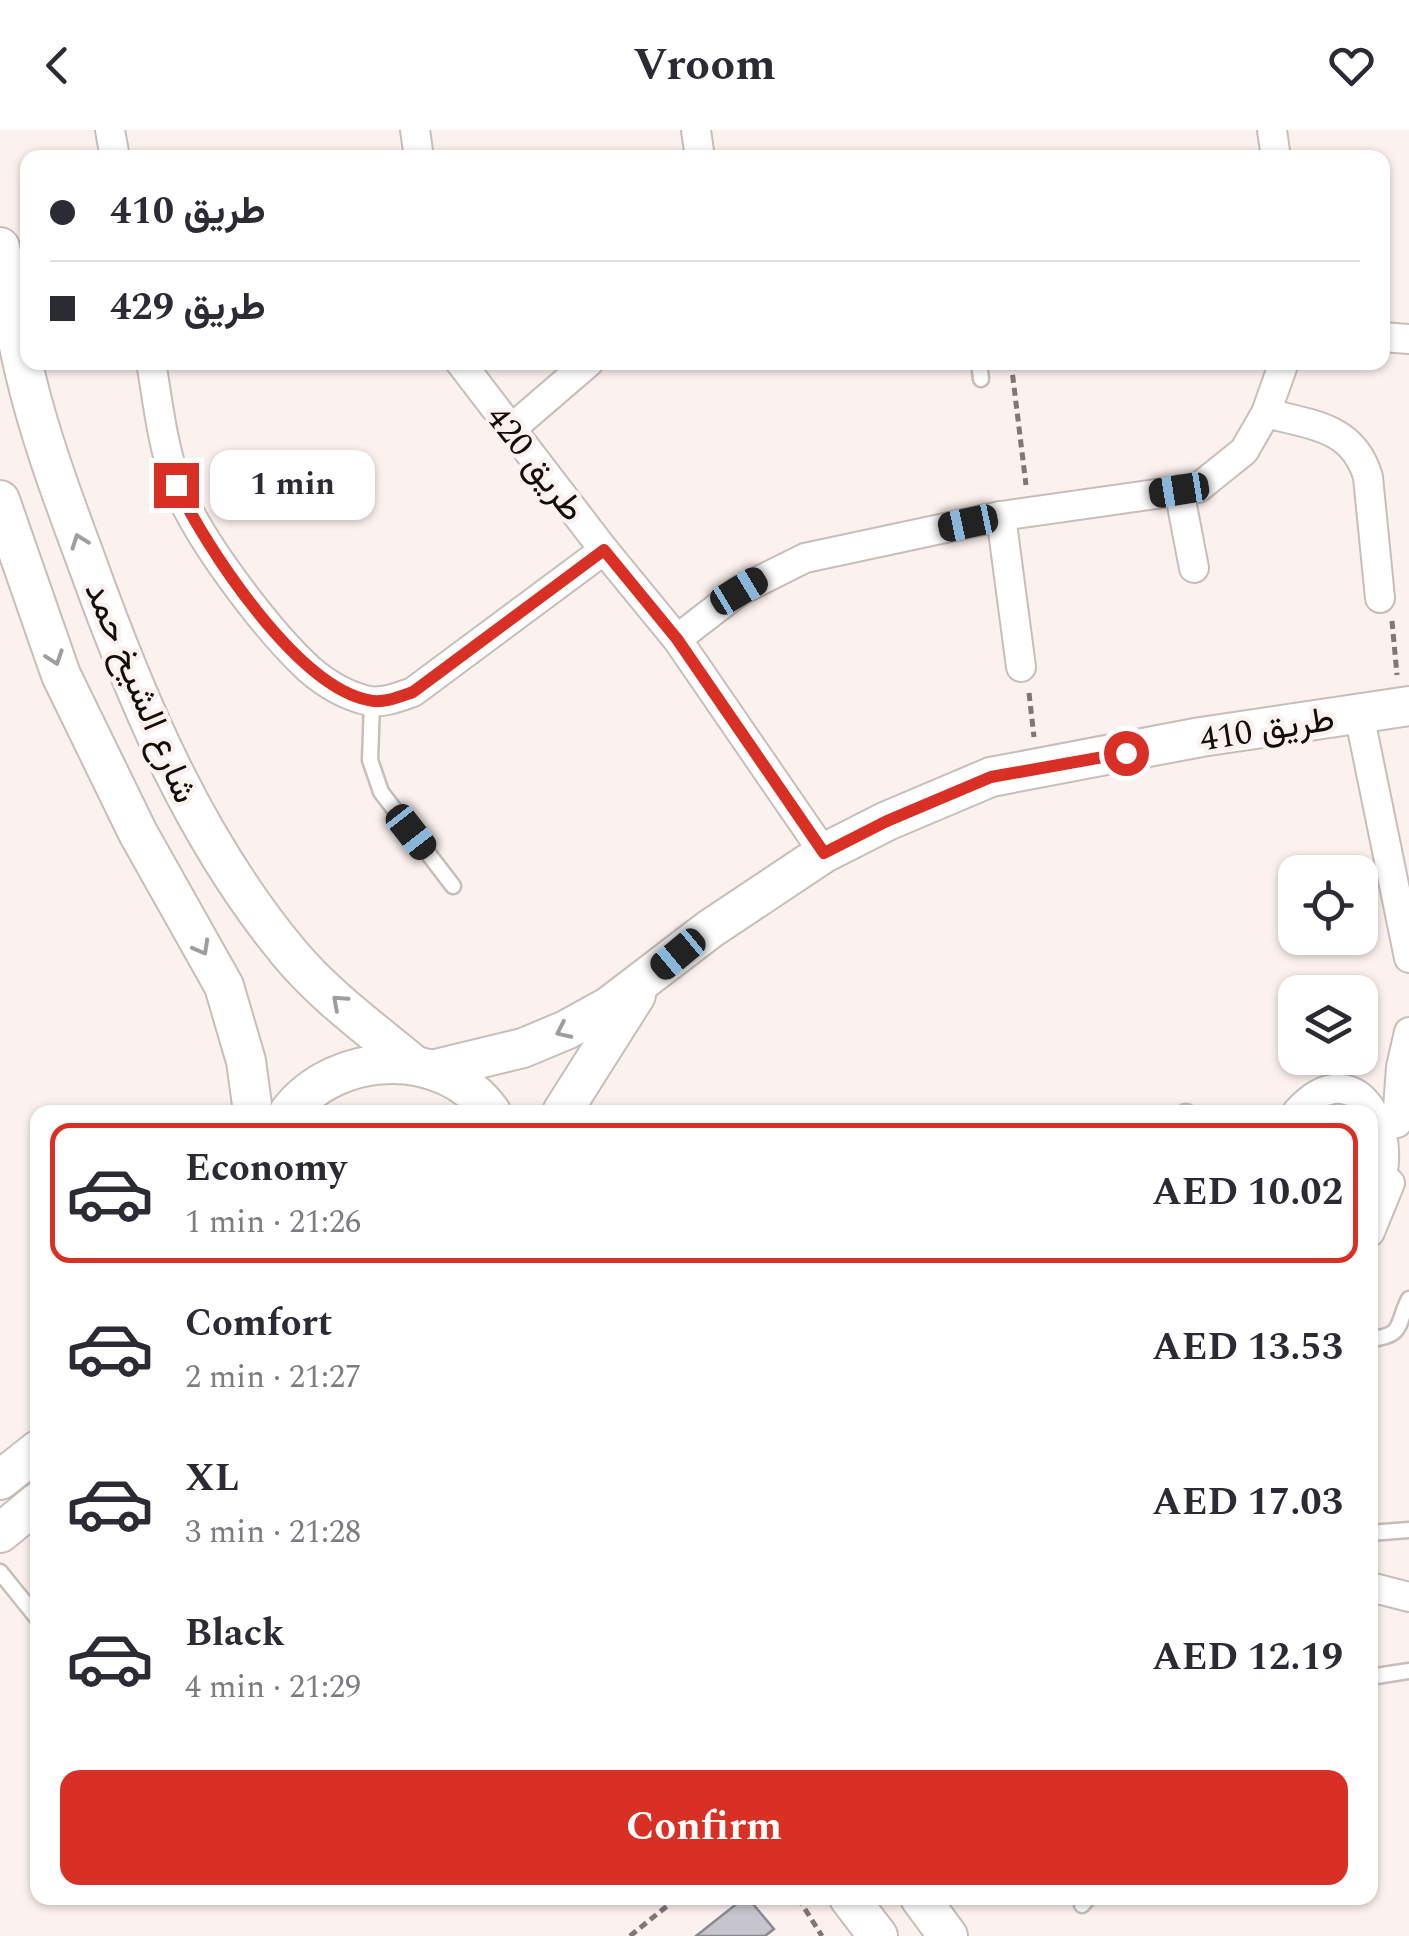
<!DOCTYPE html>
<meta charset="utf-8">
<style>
body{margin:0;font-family:Spectral,Vazirmatn,serif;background:#f7f7f7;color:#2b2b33;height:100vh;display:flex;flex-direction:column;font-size:38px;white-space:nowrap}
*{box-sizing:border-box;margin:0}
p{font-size:32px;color:#7c7c81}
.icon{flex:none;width:55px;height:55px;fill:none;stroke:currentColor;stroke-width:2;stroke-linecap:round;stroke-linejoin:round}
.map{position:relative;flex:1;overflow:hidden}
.drawer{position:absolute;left:30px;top:975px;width:1348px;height:800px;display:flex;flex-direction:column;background:#fff;border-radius:20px;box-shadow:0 2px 8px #0004}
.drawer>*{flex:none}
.top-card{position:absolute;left:20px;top:20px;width:1370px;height:220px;border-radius:20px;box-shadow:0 2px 8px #0004;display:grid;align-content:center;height:220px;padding:0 30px;background:#fff}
.tools{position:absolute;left:1278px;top:725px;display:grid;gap:20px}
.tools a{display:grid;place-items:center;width:100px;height:100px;border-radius:20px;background:#fff;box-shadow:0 2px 8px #0004;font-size:50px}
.end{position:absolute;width:45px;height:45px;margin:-22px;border:12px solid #d93025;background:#fff;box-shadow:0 0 0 5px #fff}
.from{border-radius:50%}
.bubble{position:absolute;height:70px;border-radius:20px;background:#fff;box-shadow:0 2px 8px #0004;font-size:32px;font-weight:700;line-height:70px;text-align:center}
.car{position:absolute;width:30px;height:60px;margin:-30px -15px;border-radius:12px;box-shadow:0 0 8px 2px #0007;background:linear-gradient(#222 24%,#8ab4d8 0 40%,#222 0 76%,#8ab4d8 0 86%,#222 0)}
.top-card b{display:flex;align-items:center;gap:35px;height:95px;font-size:38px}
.top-card b+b{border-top:2px solid #e1e1e2}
.top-card i{width:25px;height:25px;background:#2b2b33}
ul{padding:18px 0 0;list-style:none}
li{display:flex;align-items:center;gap:30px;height:140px;margin:0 20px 15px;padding:0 10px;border:5px solid transparent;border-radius:20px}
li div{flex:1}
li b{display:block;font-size:38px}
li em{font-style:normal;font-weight:700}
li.active{border-color:#d93025}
li>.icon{width:90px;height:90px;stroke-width:1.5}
.cta{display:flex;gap:20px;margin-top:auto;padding:20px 30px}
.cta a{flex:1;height:115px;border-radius:20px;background:#d93025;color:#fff;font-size:40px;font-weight:700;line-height:115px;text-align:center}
header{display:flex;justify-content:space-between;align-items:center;height:130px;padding:0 30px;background:#fff;font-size:45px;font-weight:700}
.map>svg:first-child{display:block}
.building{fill:#c6c5cd;stroke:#8b8a90;stroke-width:2.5}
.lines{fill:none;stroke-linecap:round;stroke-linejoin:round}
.lane-casing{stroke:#c7beba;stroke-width:19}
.street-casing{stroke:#c7beba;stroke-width:32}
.secondary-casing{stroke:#c7beba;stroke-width:42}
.path{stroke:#7e7775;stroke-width:5;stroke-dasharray:8 5;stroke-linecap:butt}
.lane{stroke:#fff;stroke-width:14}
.street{stroke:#fff;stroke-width:28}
.secondary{stroke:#fff;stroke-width:38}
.oneway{stroke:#9f9e9d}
.route{stroke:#d93025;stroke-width:12}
.labels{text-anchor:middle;stroke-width:9;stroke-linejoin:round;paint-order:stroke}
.street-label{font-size:35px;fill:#100d0b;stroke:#fbf1ee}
</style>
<header><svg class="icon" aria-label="back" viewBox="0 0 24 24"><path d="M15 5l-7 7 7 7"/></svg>Vroom<svg class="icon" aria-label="heart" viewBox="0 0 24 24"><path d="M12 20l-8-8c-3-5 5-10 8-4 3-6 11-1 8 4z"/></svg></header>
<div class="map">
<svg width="1409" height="1806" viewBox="0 0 1409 1806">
<rect width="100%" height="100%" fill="#fbf1ee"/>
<!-- building -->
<path class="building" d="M744 1768H748L774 1799 765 1806H696Z"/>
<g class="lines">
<!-- lane casing -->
<g class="lane-casing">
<g id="lane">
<path d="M979 232 981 249"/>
<path d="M372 572 370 630 381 662 453 756"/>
<path d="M1185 982H1187"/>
<path d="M1370 1209C1405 1206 1396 1194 1409 1169"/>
<path d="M1370 1403 1409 1400"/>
<path d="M0 1442 38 1489"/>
<path d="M1370 1547 1409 1541"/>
<path d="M1082 1775 1088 1768"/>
</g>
</g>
<!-- street casing -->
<g class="street-casing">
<g id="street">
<path d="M110 0 115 28"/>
<path d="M415 0 419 28"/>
<path d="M696 0 700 28"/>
<path d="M1272 0 1276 28"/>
<path d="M1382 207 1409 209"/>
<path d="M151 232C158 272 162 314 176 352 194 405 267 500 309 539 325 553 347 566 369 571 384 573 399 567 413 562L604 420"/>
<path d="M460 232 604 420 677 509 824 723"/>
<path d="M1266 283C1311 295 1353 296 1368 347L1380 468"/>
<path d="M510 300 589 232"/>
<path d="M1179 360 1194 438"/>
<path d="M1001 386 1021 537"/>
<path d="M677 509 739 461 805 428 1001 386 1198 358 1244 321 1266 283 1284 232"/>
<path d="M1359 584 1409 828"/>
<path d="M1297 982C1362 910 1409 1024 1370 1069"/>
<path d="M1397 993 1401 937 1409 902"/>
<path d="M1370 1102 1390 1053"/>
<path d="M1370 1457 1409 1467"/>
</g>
</g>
<!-- secondary casing -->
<g class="secondary-casing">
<g id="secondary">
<path d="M0 117C8 159 15 201 25 243 40 307 63 368 86 430 136 569 194 709 290 824 325 866 372 900 414 935"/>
<path d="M0 370 61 545 138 703 224 856 246 931 253 982"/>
<path d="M432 940 523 918 566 900 608 877 710 799 824 723 887 691 991 647 1201 607 1409 576"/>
<path d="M289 982C337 920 444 916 491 982"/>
<path d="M562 982 636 865"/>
<path d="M0 1350 38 1320"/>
<path d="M0 1403 38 1372"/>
<path d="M849 1768 878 1806"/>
<path d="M920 1768 948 1806"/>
</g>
</g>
<!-- path -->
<g class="path">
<path d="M1011 232 1026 355"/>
<path d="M1392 491 1397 545"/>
<path d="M1029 563 1034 607"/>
<path d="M798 1768 822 1806"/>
<path d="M630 1806 677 1768"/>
</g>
<!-- lane -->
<use href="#lane" class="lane"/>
<!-- street -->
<use href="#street" class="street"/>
<!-- secondary -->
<use href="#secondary" class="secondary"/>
</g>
<!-- one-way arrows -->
<defs><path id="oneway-chevron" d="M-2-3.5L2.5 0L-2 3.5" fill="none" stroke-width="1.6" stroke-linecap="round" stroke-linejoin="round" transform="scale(2.5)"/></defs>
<g class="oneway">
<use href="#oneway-chevron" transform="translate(79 411) rotate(-110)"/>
<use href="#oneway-chevron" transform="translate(55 528) rotate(71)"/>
<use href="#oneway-chevron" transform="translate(202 818) rotate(61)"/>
<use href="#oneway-chevron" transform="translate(339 872) rotate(-138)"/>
<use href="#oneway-chevron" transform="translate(563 901) rotate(155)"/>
</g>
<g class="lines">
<!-- route -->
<path class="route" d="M176 355C207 419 296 555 368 570 383 574 399 567 413 562L604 420 677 509 824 723 887 691 991 647 1126 623"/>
</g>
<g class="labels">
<!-- street labels -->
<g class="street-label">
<text transform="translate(536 333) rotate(52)" y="12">طريق 420</text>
<text transform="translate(142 562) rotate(67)" y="12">شارع الشيخ حمد</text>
<text transform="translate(1267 598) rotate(-9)" y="12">طريق 410</text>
</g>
</g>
</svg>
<div class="tools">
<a><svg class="icon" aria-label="locate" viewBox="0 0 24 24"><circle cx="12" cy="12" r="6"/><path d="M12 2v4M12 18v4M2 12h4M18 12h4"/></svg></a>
<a><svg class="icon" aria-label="layers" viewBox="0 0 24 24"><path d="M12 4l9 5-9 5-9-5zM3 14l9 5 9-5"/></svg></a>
</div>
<i class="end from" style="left:1126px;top:623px"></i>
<i class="end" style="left:176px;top:355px"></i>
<div class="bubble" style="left:210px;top:320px;width:165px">1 min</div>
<i class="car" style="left:1179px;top:360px;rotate:261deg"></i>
<i class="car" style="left:968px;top:393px;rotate:258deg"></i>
<i class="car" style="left:739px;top:461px;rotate:59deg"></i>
<i class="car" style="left:411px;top:702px;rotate:142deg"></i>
<i class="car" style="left:678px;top:824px;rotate:230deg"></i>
<div class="top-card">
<b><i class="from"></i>طريق 410</b>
<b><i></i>طريق 429</b>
</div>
<section class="drawer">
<ul>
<li class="active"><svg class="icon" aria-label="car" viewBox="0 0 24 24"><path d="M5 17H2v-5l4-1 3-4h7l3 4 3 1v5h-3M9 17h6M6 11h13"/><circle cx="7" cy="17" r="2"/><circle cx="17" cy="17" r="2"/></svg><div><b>Economy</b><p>1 min · 21:26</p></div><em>AED 10.02</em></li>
<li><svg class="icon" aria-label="car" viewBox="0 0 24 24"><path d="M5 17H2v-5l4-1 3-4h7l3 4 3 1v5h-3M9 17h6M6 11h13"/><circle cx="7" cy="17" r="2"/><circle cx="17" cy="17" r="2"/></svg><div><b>Comfort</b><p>2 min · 21:27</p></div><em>AED 13.53</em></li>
<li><svg class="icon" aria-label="car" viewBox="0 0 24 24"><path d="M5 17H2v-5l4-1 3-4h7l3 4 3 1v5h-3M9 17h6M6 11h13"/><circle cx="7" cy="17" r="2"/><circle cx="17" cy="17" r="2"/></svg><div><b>XL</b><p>3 min · 21:28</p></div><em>AED 17.03</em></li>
<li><svg class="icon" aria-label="car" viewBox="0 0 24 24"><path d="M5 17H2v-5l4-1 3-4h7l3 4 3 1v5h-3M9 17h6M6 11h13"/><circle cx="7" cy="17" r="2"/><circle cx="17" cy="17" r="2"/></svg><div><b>Black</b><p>4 min · 21:29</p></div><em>AED 12.19</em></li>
</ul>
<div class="cta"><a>Confirm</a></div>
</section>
</div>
